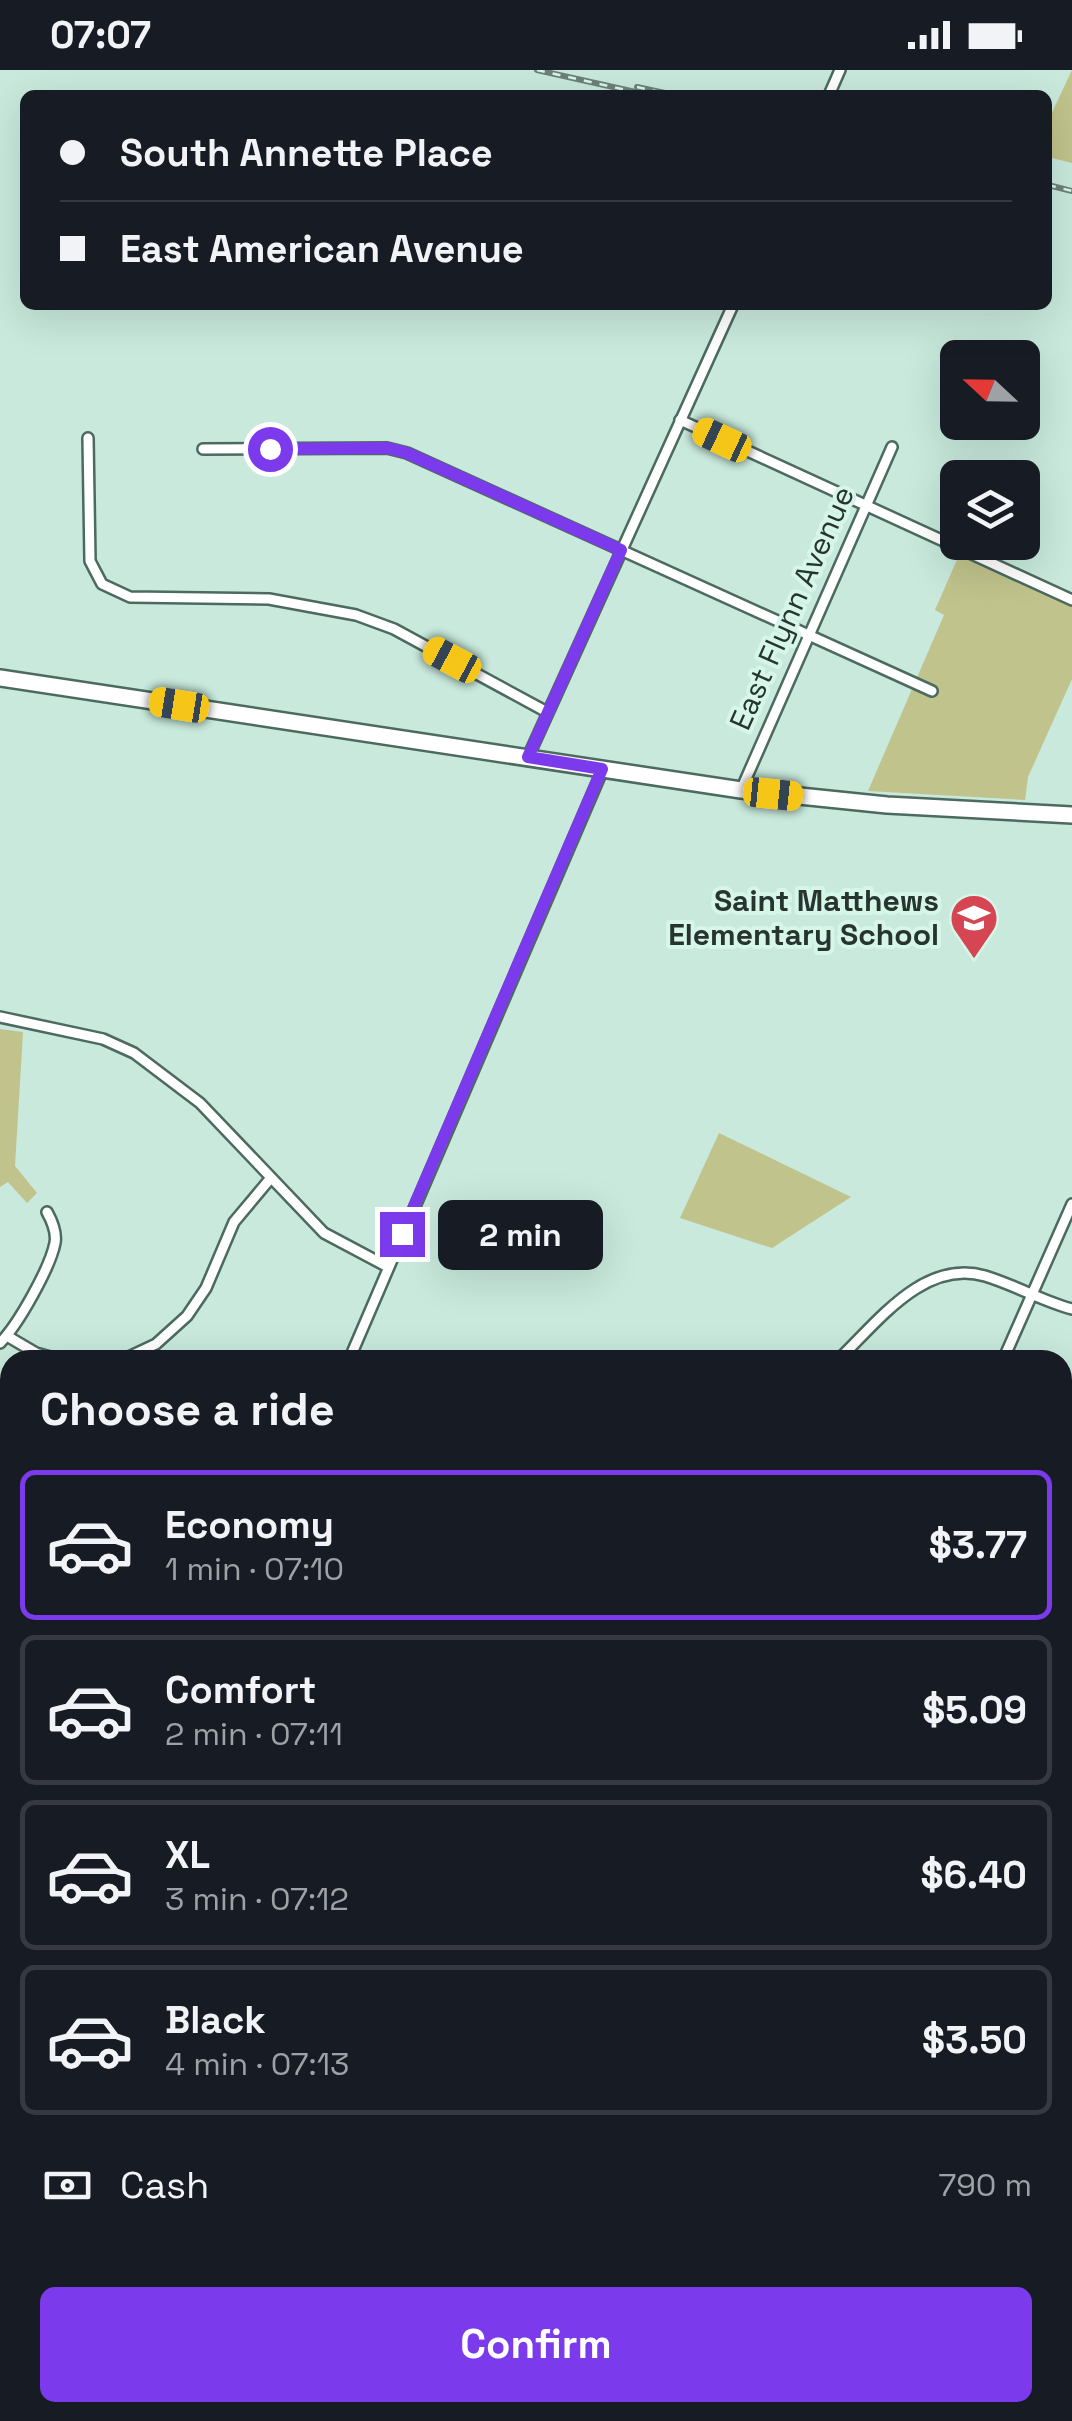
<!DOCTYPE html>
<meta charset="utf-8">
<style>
body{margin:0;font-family:"Space Grotesk",sans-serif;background:#242831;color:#f1f3f6;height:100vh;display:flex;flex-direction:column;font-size:38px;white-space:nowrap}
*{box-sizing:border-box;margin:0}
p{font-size:32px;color:#9ea1a6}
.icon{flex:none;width:55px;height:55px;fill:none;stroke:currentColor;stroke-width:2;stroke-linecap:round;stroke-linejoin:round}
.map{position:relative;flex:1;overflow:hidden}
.panel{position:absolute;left:0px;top:1280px;width:1072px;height:1072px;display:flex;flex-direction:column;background:#171b24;border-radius:30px 30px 0 0;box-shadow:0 10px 40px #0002}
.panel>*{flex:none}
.banner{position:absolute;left:20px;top:20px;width:1032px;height:220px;border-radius:15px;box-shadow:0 10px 40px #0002;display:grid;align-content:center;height:220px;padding:0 40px;background:#171b24}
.needle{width:65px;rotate:292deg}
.controls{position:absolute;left:940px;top:270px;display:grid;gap:20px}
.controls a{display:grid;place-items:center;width:100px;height:100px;border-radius:15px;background:#171b24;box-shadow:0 10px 40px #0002;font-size:50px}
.end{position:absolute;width:45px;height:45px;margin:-22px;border:12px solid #7c3aed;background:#fff;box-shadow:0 0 0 5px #fff}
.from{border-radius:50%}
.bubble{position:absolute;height:70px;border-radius:15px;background:#171b24;box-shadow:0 10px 40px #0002;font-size:32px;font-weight:700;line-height:70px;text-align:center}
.car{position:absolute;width:30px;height:60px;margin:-30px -15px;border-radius:12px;box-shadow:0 0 8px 2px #0007;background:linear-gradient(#f5c518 24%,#345 0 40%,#f5c518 0 76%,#345 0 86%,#f5c518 0)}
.banner b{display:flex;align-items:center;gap:35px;height:95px;font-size:38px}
.banner b+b{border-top:2px solid #363941}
.banner i{width:25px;height:25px;background:#f1f3f6}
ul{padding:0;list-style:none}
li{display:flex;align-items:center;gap:30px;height:150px;margin:0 20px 15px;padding:0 20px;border:5px solid #363941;border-radius:15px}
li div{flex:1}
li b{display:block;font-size:38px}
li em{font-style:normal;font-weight:700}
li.on{border-color:#7c3aed}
li>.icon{width:90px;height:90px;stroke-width:1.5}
h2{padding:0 40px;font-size:45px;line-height:120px}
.pay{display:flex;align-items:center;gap:25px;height:110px;padding:0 40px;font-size:38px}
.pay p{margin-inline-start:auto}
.action{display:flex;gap:20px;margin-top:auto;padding:20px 40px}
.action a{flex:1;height:115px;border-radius:15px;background:#7c3aed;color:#fff;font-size:40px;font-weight:700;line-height:115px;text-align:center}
.status{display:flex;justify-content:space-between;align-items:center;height:70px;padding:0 50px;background:#171b24;direction:ltr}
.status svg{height:28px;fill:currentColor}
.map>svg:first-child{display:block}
.green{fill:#c1c38c}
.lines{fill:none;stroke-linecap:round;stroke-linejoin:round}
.stream{stroke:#83c7e7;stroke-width:2.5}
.minor-casing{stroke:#4c6a5f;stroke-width:14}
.tertiary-casing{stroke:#4c6a5f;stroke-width:16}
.primary-casing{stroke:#4c6a5f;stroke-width:20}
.minor{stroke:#fff;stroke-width:9}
.tertiary{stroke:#fff;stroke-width:11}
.primary{stroke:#fff;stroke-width:15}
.rail-casing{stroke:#6c8179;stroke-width:6}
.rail{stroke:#d5f6e9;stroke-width:2.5;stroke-dasharray:8;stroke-linecap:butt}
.route{stroke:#7c3aed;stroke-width:12}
.labels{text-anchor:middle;stroke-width:8;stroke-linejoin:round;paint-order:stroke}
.street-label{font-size:30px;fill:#283430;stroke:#d5f6e9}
.poi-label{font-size:30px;font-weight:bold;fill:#283430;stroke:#d5f6e9;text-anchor:end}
</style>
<div class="status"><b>07:07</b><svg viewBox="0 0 49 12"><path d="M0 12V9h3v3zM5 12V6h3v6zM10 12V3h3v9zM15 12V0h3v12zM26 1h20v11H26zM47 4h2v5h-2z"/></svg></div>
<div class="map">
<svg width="1072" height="2351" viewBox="0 0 1072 2351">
<rect width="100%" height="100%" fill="#c8e9dc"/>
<!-- green -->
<g class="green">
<path d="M1072 0V93L1048 87V51Z"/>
<path d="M959 485 1072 536V609L1028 707 1025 730 868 721 944 545 935 540Z"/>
<path d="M0 959 23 962 15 1096 37 1123 27 1133 8 1112 0 1117Z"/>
<path d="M719 1063 851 1127 772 1178 680 1148Z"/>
<path d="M0 1980 10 1984V2084L0 2108Z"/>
<path d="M0 2136 10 2141V2342L232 2343 229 2351H0Z"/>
</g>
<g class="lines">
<!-- stream -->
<path class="stream" d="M873 2348 876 2342"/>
<!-- minor casing -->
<g class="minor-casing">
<g id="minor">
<path d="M829 25 840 0"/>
<path d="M680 350 1072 530"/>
<path d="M88 368 90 491 102 514 130 527 269 529 356 545 394 559 547 642"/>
<path d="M203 379 387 378 407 383 932 621"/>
<path d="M528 687 733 235"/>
<path d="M741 720 892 377"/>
<path d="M0 947 103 969 134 983 200 1033 324 1163 388 1197"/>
<path d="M7 1266 36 1283 61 1290"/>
<path d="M0 1273C18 1255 50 1198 55 1173 57 1162 52 1151 47 1142"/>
<path d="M122 1290 156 1274 187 1246 206 1218 234 1152 270 1109"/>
<path d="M349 1290 603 699"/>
<path d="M838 1290C877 1253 924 1188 985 1206 1015 1215 1042 1231 1072 1239"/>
<path d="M1003 1290 1072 1134"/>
<path d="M0 1551 10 1545"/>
<path d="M1062 1665 1072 1669"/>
<path d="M1062 1940 1072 1918"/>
<path d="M886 2351 889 2342"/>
</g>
</g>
<!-- tertiary casing -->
<g class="tertiary-casing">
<g id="tertiary">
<path d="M0 1973 10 1977"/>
<path d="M814 2342 833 2351"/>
</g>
</g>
<!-- primary casing -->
<g class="primary-casing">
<path id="primary" d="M0 608 741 720 887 735 1072 745"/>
</g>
<!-- minor -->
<use href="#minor" class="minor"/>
<!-- tertiary -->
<use href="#tertiary" class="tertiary"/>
<!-- primary -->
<use href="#primary" class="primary"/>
<!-- rail casing -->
<g class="rail-casing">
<g id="rail">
<path d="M537 0 649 25"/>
<path d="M637 17 674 25"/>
<path d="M1048 115 1072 121"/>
</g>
</g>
<!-- rail -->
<use href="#rail" class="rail"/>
</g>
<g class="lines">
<!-- route -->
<path class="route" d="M270 379 388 378 407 383 621 480 528 687 602 699 402 1164"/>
</g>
<!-- icons -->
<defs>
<g id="school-pin" transform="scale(2.5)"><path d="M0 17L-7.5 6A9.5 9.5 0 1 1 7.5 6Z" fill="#d64652" stroke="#d5f6e9"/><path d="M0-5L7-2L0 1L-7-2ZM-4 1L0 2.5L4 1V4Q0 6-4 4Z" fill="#fff"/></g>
</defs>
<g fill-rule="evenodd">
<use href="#school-pin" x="974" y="848"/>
</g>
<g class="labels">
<!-- street labels -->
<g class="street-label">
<text transform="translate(792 538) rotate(-66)" y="10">East Flynn Avenue</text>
</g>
<!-- poi labels -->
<g class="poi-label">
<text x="939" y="841">Saint Matthews<tspan x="939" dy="34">Elementary School</tspan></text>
</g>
</g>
</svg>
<div class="controls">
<a><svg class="needle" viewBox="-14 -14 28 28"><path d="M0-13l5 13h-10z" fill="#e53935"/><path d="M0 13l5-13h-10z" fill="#9ea1a6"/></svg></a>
<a><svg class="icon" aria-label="layers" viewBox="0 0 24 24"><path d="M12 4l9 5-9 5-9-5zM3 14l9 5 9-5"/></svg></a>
</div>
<i class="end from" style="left:270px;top:379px"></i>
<i class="end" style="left:402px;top:1164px"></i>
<div class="bubble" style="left:438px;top:1130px;width:165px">2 min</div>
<i class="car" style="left:722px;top:370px;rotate:295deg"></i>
<i class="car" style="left:452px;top:590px;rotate:298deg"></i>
<i class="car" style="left:179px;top:635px;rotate:279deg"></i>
<i class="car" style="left:773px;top:724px;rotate:96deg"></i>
<div class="banner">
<b><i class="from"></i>South Annette Place</b>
<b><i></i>East American Avenue</b>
</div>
<section class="panel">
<h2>Choose a ride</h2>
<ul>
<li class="on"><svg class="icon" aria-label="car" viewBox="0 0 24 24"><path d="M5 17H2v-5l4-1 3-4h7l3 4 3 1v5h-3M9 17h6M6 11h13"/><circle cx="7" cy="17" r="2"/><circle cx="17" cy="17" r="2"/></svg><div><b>Economy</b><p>1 min · 07:10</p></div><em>$3.77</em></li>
<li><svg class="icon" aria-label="car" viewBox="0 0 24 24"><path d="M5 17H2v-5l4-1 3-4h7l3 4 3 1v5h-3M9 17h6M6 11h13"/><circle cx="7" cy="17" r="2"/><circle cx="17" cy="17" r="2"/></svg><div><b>Comfort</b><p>2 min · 07:11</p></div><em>$5.09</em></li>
<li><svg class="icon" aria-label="car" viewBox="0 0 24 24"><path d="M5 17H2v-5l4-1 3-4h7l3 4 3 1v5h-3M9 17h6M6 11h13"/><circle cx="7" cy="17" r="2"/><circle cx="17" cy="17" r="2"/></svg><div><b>XL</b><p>3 min · 07:12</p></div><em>$6.40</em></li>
<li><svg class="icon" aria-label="car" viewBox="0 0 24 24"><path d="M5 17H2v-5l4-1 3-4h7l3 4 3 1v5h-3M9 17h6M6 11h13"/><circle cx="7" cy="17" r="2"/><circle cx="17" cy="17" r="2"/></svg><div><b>Black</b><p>4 min · 07:13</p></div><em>$3.50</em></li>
</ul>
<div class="pay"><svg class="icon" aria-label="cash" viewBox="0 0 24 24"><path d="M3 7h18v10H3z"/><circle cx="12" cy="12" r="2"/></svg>Cash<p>790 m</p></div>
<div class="action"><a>Confirm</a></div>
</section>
</div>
